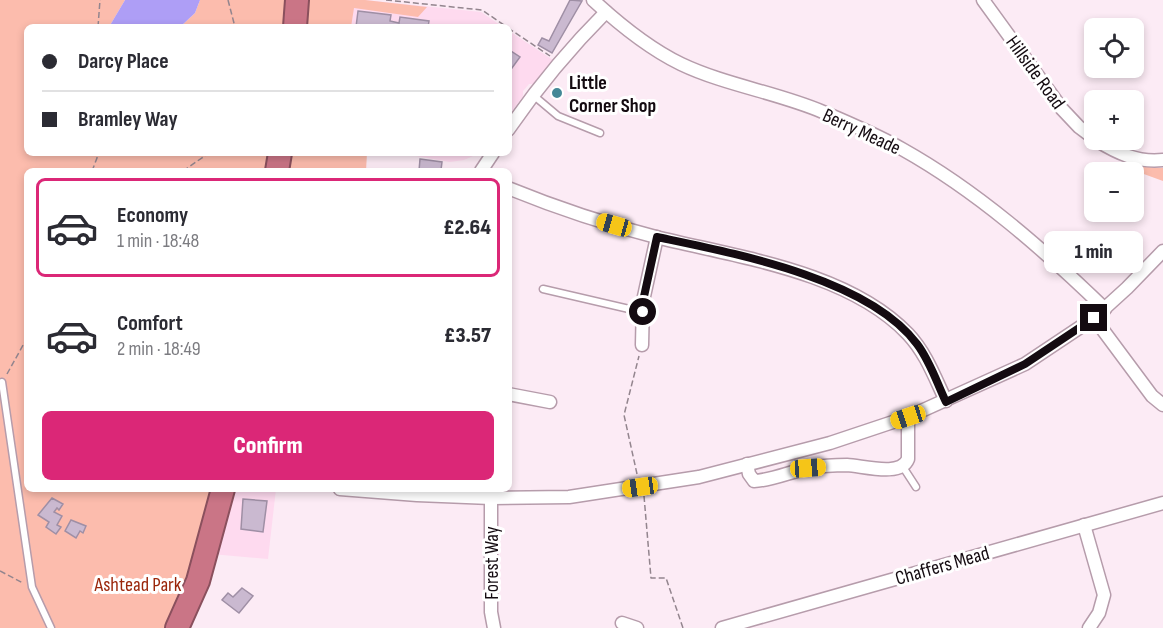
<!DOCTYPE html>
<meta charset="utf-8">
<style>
body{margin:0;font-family:"Sofia Sans Condensed",sans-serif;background:#f2f2f3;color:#2b2b33;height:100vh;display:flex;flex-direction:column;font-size:22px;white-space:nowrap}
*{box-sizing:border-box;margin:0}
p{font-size:20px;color:#7c7c81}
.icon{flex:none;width:33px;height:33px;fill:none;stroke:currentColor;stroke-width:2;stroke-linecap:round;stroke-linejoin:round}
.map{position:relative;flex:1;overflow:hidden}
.drawer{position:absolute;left:24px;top:168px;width:488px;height:324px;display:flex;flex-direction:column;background:#fff;border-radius:9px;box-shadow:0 3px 9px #0003}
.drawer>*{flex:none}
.banner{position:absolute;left:24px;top:24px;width:488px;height:132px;border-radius:9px;box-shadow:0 3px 9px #0003;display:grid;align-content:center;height:132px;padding:0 18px;background:#fff}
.fabs{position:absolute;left:1084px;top:18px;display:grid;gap:12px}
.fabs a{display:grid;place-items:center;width:60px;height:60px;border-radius:9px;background:#fff;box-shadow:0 3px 9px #0003;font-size:30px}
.end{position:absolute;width:27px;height:27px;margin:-14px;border:8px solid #140b11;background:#fff;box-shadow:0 0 0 3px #fff}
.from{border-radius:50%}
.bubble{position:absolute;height:42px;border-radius:9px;background:#fff;box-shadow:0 3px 9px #0003;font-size:20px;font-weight:800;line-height:42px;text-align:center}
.car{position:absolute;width:18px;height:36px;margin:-18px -9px;border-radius:8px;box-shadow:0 0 4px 2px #0007;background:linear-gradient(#f5c518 24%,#345 0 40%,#f5c518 0 76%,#345 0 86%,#f5c518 0)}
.banner b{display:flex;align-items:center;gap:21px;height:57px;font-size:22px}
.banner b+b{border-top:2px solid #e1e1e2}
.banner i{width:15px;height:15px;background:#2b2b33}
ul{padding:10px 0 0;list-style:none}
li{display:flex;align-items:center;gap:18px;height:99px;margin:0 12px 9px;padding:0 6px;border:3px solid transparent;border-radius:9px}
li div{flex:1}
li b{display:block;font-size:22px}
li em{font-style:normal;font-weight:800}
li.active{border-color:#db2777}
li>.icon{width:54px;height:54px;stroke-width:1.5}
.button{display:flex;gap:12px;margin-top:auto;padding:12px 18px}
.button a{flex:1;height:69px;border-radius:9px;background:#db2777;color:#fff;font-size:24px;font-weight:800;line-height:69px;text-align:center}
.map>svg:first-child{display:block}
.built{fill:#fedaef}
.green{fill:#fcbcad}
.water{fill:#ae9ef6}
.building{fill:#cab9d0;stroke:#9f8fa5;stroke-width:1.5}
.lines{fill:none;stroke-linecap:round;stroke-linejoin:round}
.lane-casing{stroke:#b69cab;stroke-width:9}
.street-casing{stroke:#b69cab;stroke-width:15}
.highway-casing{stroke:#8a505d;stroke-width:26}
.path{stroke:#93858e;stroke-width:1.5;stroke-dasharray:6 3;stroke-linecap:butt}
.lane{stroke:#fff;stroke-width:6}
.street{stroke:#fff;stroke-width:12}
.highway{stroke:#ca7586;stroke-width:22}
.route{stroke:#140b11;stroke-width:8}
.poi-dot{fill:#448897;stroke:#fff;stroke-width:2}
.labels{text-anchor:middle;stroke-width:6;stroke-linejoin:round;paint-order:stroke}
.street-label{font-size:20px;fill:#140b11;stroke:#fff}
.poi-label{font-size:20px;font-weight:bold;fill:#140b11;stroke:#fff;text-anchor:start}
.park-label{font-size:20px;fill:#9a260a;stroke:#fff}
</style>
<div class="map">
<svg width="1163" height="628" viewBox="0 0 1163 628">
<rect width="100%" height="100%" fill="#fcebf5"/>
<!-- built -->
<g class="built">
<path d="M365 0 481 12 503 27H303Z"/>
<path d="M509 31 553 60 533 84H529L523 91V96L509 115Z"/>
<path d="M399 153H480L464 160 450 162Z"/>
<path d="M231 489H276L268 559 211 554Z"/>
</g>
<!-- green -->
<g class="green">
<path d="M0 0H125L109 27H27V153H273L270 171H27V489H216L198 552 168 628H0Z"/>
<path d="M200 0H288L286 27H180L195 13Z"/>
<path d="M305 0H365L427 7 418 17 354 8 351 27H303Z"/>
<path d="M289 153H367L366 171H286Z"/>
<path d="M1119 165 1163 168V181Z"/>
</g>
<!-- water -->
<path class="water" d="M125 0H200L195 13 180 27H109Z"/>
<!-- building -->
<g class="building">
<path d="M570 0 582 1 552 53 538 45 542 38 549 41Z"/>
<path d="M358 11 391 15 390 21 399 23 400 17 429 21 428 27H356Z"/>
<path d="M508 49 520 57 509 72 508 71Z"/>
<path d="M420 159 442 162 441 170 419 171Z"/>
<path d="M52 498 63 504 59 510 57 508 54 512 62 516 57 525 61 527 56 534 46 527 49 522 38 515Z"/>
<path d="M243 499 267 501 263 532 241 529Z"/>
<path d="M71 520 86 526 83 533 80 531 76 538 65 531Z"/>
<path d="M242 588 253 596 239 613 222 600 228 593 233 597Z"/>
</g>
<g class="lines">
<!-- lane casing -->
<g class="lane-casing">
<g id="lane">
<path d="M533 95 558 116 600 133"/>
<path d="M543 289 642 312"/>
<path d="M2 382 32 587 51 628"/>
<path d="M903 467 916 487"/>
</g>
</g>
<!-- street casing -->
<g class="street-casing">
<g id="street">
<path d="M593 0C620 25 648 48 681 64 725 85 779 93 823 112 849 123 877 135 902 149 977 191 1043 249 1105 309"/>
<path d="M983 0 1062 109 1079 127 1095 139"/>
<path d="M508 130C537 88 570 48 606 12"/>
<path d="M1096 140C1117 153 1138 163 1163 160"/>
<path d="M481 171 493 153"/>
<path d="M508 188C557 208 605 224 656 237 736 257 848 271 908 334 926 353 935 378 946 401"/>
<path d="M1094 318 1152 396 1163 405"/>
<path d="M642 345 643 301 657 237"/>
<path d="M508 394 550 402"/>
<path d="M747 464 749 474 754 481C774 480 791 471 810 468 821 466 835 465 847 465 864 466 901 477 908 459V417"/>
<path d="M340 489 417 495 491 498 569 497 699 477 830 443 908 417 1025 364 1094 318 1127 288 1163 251"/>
<path d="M491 498V612L494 628"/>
<path d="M1084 525 1104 595 1099 613 1089 628"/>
<path d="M622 623 637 628"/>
<path d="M722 628 1163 503"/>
</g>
</g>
<!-- highway casing -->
<g class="highway-casing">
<g id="highway">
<path d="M295 27 297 0"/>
<path d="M277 171 280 153"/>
<path d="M177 628 198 581 223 489"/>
</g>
</g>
<!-- path -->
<g class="path">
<path d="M228 0 235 27"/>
<path d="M386 0 482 10 507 27"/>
<path d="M98 27 100 0"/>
<path d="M508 28 550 56"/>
<path d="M92 171 97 158V153"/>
<path d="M183 171 209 153"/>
<path d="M7 374 27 338"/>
<path d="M637 474 624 415 639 356"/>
<path d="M644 496 651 578H666L683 628"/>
<path d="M0 571 23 583"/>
</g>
<!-- lane -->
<use href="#lane" class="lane"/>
<!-- street -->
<use href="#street" class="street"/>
<!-- highway -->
<use href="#highway" class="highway"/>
</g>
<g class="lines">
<!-- route -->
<path class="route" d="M643 312V301L657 237C733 253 868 278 917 344 930 361 937 383 946 402L1025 364 1094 318"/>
</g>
<!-- markers -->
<circle class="poi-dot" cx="557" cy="93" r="6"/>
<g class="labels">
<!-- street labels -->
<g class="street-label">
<text transform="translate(1036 72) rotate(54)" y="7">Hillside Road</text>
<text transform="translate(862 131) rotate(25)" y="7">Berry Meade</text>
<text transform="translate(491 563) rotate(-90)" y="7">Forest Way</text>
<text transform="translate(942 565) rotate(-16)" y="7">Chaffers Mead</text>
</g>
<!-- poi labels -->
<g class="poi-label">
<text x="569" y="89">Little<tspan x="569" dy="23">Corner Shop</tspan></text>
</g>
<!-- park labels -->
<g class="park-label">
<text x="138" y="591">Ashtead Park</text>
</g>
</g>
</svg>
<div class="fabs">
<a><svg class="icon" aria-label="locate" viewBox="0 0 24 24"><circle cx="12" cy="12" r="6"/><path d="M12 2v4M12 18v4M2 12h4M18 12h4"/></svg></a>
<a>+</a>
<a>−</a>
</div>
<i class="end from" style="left:643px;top:312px"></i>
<i class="end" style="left:1094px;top:318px"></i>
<div class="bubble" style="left:1044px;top:231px;width:99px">1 min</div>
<i class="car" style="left:614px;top:225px;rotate:286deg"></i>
<i class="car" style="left:908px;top:417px;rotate:252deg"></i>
<i class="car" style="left:808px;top:468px;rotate:86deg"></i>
<i class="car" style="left:640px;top:487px;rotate:262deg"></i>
<div class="banner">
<b><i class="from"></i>Darcy Place</b>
<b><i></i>Bramley Way</b>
</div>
<section class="drawer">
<ul>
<li class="active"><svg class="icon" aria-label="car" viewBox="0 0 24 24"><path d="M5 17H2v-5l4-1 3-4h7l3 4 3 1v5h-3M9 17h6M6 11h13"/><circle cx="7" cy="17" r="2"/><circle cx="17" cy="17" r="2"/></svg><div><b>Economy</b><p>1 min · 18:48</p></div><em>£2.64</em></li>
<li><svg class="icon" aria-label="car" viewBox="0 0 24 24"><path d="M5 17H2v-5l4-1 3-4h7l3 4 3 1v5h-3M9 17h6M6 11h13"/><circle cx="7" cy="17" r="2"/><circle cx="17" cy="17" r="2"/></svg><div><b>Comfort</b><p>2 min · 18:49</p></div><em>£3.57</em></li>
</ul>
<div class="button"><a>Confirm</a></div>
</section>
</div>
